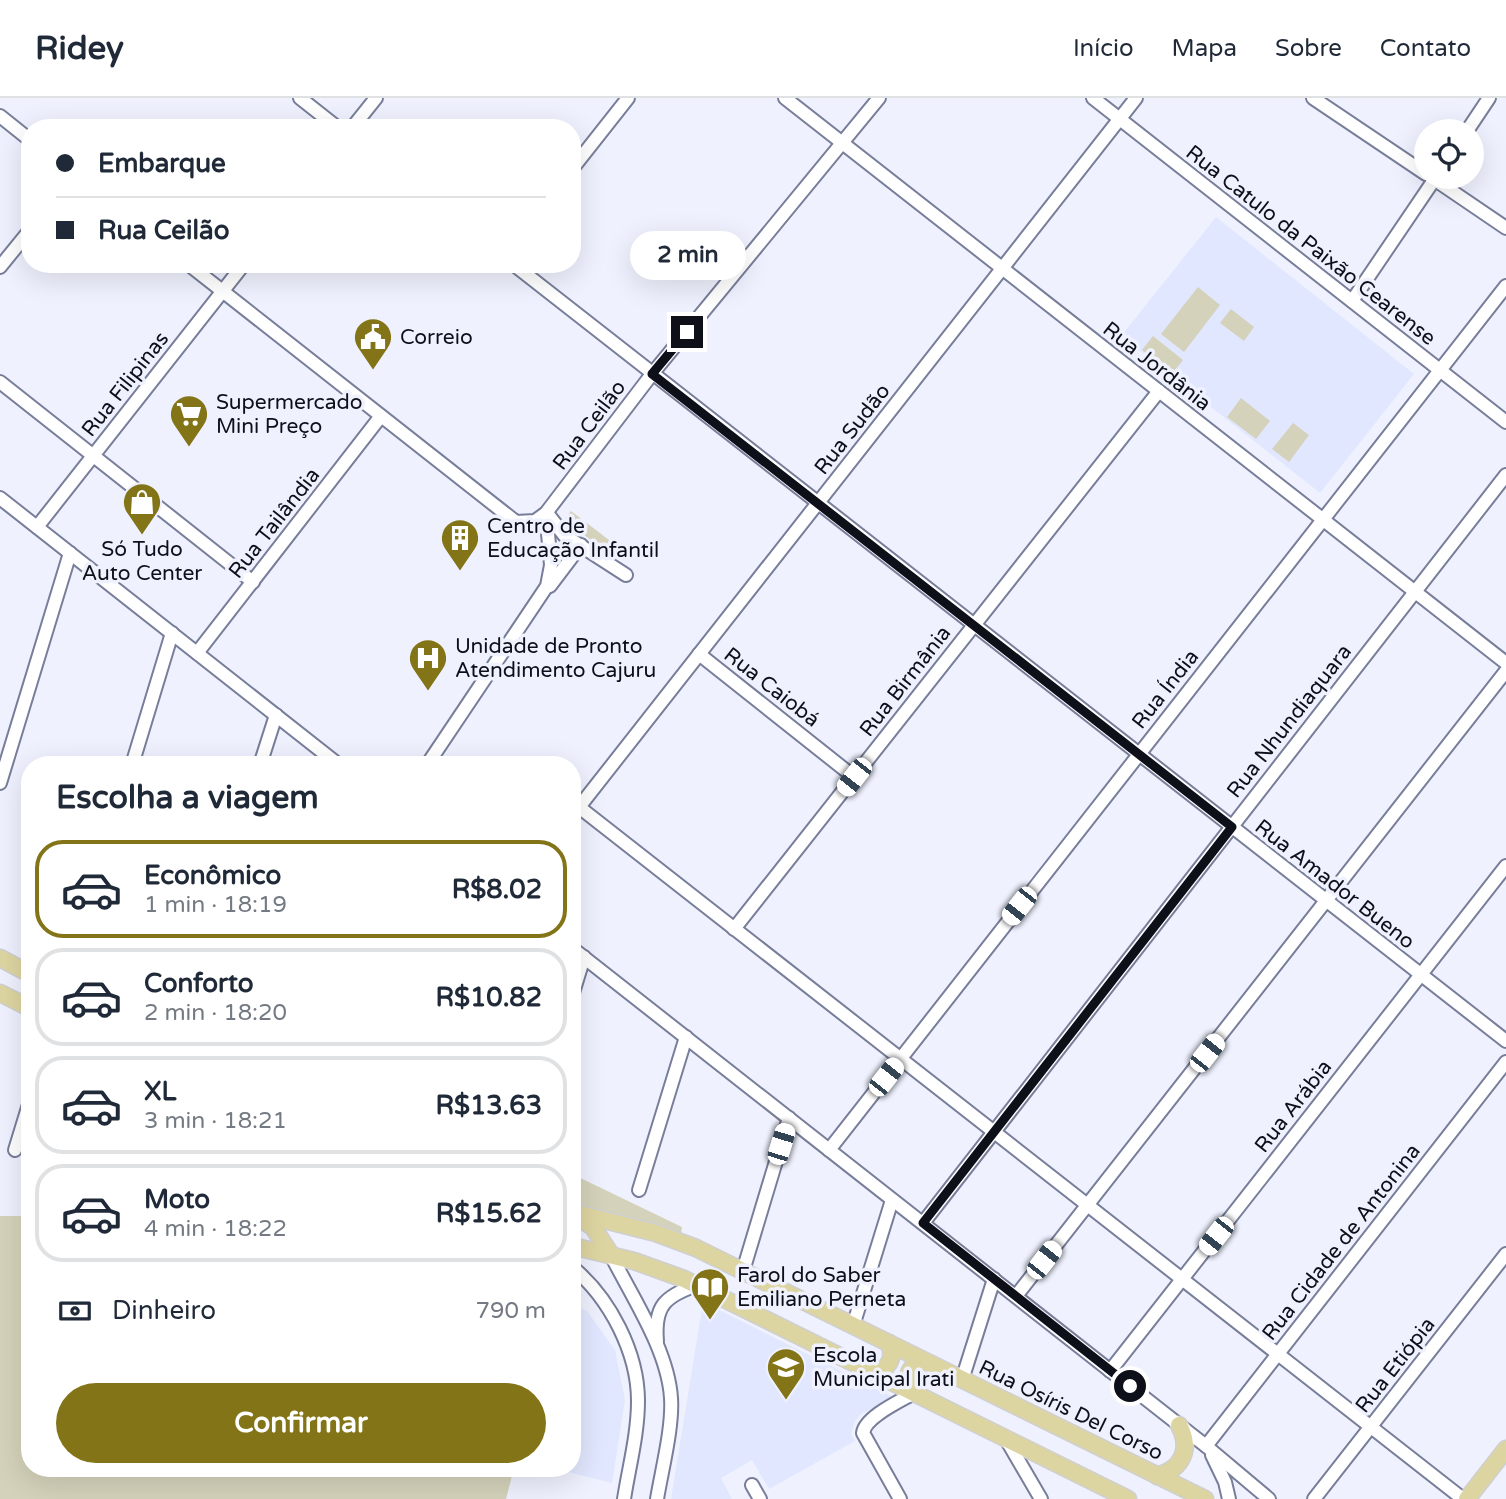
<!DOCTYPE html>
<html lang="pt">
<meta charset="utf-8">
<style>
body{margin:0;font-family:"Varela Round",sans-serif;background:#f2f2f3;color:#1f2937;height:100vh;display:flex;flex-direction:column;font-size:26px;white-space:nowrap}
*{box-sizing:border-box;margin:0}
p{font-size:23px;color:#747a83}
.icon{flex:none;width:38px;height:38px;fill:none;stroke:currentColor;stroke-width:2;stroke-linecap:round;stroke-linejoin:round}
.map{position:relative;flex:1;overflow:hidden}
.details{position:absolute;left:21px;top:658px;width:560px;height:721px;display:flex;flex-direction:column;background:#fff;border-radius:28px;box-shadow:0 7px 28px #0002}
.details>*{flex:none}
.hud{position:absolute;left:21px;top:21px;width:560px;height:154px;border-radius:28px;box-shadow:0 7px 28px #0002;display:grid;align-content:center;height:154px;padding:0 35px;background:#fff}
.buttons{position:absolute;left:1414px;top:21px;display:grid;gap:14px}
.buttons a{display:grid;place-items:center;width:70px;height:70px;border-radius:50%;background:#fff;box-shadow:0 7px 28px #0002;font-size:35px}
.end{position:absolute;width:32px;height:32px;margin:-16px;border:9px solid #0d0f19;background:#fff;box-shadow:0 0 0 4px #fff}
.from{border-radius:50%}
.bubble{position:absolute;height:49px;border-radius:24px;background:#fff;box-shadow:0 7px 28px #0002;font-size:23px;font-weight:800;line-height:49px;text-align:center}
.car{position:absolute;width:21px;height:42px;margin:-21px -10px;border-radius:9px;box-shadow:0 0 5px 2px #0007;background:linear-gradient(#fff 24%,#345 0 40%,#fff 0 76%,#345 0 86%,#fff 0)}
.hud b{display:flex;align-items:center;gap:24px;height:66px;font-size:26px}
.hud b+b{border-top:2px solid #e0e1e3}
.hud i{width:18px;height:18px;background:#1f2937}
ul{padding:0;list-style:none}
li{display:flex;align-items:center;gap:21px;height:98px;margin:0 14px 10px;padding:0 21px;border:4px solid #e0e1e3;border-radius:28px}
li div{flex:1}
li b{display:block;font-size:26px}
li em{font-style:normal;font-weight:800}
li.active{border-color:#827417}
li>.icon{width:63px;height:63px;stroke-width:1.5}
h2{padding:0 35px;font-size:32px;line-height:84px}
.pay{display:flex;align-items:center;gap:18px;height:77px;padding:0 35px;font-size:26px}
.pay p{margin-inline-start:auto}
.cta{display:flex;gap:14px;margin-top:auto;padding:14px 35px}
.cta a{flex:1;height:80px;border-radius:42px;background:#827417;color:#fff;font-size:28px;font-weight:800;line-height:80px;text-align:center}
header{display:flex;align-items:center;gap:42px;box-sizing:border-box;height:98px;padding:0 35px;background:#fff;border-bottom:2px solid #e0e1e3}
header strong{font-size:33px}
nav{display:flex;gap:38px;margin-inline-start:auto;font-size:24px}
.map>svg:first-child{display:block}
.built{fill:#e1e7fe}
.green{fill:#d5d2bb}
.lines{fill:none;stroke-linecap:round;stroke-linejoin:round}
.minor-casing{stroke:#787e9a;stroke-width:16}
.major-casing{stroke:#cfcfd1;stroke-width:19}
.minor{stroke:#fff;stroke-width:12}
.major{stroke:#ddd5a1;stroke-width:16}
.route{stroke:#0d0f19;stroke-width:9}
.labels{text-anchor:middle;stroke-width:7;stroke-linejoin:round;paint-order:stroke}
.street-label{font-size:21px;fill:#0d0f19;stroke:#eff2fe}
.poi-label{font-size:21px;fill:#0d0f19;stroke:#eff2fe;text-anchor:start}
</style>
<header>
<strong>Ridey</strong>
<nav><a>Início</a><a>Mapa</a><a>Sobre</a><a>Contato</a></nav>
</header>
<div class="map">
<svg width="1506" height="1401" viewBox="0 0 1506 1401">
<rect width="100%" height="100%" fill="#eff2fe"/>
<!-- built -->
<g class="built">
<path d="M1216 119 1414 276 1320 395 1121 238Z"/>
<path d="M703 1204 891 1298 892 1300 861 1316 855 1323 851 1336 855 1343 769 1391 752 1362 721 1380 732 1401H671Z"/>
<path d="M572 1206 587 1213 615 1252 625 1302 612 1385 552 1370H572Z"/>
</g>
<!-- green -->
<g class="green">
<path d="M1198 189 1220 207 1184 254 1161 236Z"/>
<path d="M1231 211 1254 229 1244 243 1220 225Z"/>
<path d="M1153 238 1183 262 1172 276 1142 252Z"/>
<path d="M1241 300 1270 323 1256 341 1227 319Z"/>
<path d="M1293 325 1309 337 1289 364 1272 351Z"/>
<path d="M571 413 630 458 611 457 564 422Z"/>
<path d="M572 1076 682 1129 681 1136 642 1123 572 1107Z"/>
<path d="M0 1118H30V1370H514L506 1401H0Z"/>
</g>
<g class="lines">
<!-- minor casing -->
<g class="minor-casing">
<g id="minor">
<path d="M300 0 338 30"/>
<path d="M785 0 1506 565"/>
<path d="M1093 0 1506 324"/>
<path d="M1313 0 1426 76"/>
<path d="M0 18 30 42"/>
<path d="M352 30 376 0"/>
<path d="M1467 33 1489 0"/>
<path d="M572 71 628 0"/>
<path d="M1431 79 1506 130"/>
<path d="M188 166 516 424 535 423 546 415 652 276 879 0"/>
<path d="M513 166 1506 943"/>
<path d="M0 169 30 132"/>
<path d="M1352 203 1436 79"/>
<path d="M0 284 253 484"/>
<path d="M0 400 339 667"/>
<path d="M547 415 564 437 626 477"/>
<path d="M37 429 244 166"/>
<path d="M550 488 581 447"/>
<path d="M197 555 381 318"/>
<path d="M699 556 854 679"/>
<path d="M132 667 172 535"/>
<path d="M260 667 276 617"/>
<path d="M427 667 547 488 551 467 546 415"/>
<path d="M0 685 70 455"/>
<path d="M579 709 1463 1401"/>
<path d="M572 718 1136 0"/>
<path d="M734 831 1159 293"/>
<path d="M572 850 1206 1348 1269 1401"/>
<path d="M572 898 584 859"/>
<path d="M15 1052 30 1003"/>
<path d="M829 1052 1506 188"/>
<path d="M639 1092 686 939"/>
<path d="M923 1125 1506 377"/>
<path d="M611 1157C632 1199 668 1252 671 1300 673 1329 662 1371 657 1401"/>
<path d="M572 1169C610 1200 638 1255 638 1303 638 1336 629 1369 624 1401"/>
<path d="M743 1173 789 1020"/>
<path d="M1016 1198 1506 573"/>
<path d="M853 1228 892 1102"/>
<path d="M657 1243C654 1208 665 1198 697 1187"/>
<path d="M1110 1273 1506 768"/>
<path d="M962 1282 994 1181"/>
<path d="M1006 1341 1041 1401"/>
<path d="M1206 1348 1506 964"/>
<path d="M1212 1357 1225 1384 1229 1401"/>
<path d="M752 1387 760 1401"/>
<path d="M900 1401 863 1335C865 1319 900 1303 914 1295"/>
<path d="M1314 1401 1506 1156"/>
</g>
</g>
<!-- major casing -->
<g class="major-casing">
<g id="major">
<path d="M0 860 30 876"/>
<path d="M0 895 30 910"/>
<path d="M572 1114 656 1135 696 1150 1205 1401"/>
<path d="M579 1120 593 1129 611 1157"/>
<path d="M572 1148 634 1163 684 1181 1128 1401"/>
<path d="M872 1274C889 1272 895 1261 889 1245"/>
<path d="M914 1295C904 1281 907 1268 924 1263"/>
<path d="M1157 1378C1182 1371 1192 1351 1179 1327"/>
<path d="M1467 1401 1506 1351"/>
</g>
</g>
<!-- minor -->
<use href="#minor" class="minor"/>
<!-- major -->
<use href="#major" class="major"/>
</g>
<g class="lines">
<!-- route -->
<path class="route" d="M687 234 652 276 1232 729 923 1125 1130 1288"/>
</g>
<!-- icons -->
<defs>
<g id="civic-pin" transform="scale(2.0125)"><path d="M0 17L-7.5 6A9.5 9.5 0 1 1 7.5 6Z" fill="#827417" stroke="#eff2fe"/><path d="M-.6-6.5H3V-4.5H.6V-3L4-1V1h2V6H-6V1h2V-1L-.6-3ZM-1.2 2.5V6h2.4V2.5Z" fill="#fff"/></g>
<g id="supermarket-pin" transform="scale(2.0125)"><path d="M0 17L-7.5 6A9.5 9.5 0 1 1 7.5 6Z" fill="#827417" stroke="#eff2fe"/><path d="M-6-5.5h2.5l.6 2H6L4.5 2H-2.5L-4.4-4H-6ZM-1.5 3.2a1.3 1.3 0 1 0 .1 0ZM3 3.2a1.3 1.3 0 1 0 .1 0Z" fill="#fff"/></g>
<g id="shop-pin" transform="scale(2.0125)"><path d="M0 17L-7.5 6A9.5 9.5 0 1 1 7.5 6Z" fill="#827417" stroke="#eff2fe"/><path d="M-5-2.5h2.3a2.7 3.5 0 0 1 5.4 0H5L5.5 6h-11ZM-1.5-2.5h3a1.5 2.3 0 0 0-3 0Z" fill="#fff"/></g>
<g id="building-pin" transform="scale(2.0125)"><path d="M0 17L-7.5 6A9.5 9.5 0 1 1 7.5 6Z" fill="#827417" stroke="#eff2fe"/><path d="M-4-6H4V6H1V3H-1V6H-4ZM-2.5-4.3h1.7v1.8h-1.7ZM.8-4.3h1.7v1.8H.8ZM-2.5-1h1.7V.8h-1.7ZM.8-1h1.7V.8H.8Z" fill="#fff"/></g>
<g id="hospital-pin" transform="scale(2.0125)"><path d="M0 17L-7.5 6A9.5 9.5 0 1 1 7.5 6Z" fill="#827417" stroke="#eff2fe"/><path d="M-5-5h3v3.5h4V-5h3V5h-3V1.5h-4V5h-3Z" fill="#fff"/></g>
<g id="library-pin" transform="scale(2.0125)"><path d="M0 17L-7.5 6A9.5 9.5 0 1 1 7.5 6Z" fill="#827417" stroke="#eff2fe"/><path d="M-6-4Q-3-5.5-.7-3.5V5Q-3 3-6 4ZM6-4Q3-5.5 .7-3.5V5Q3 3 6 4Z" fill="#fff"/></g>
<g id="school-pin" transform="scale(2.0125)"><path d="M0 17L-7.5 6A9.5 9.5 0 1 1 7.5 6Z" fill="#827417" stroke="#eff2fe"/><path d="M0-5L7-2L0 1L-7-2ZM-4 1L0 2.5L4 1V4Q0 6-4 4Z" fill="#fff"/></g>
</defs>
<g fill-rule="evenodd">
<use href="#civic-pin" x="373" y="239"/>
<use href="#supermarket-pin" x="189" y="316"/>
<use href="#shop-pin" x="142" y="404"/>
<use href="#building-pin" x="460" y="440"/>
<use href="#hospital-pin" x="428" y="560"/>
<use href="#library-pin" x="710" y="1189"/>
<use href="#school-pin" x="786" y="1269"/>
</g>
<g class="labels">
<!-- street labels -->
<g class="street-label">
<text transform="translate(1311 147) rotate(38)" y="7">Rua Catulo da Paixão Cearense</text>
<text transform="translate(1157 268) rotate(38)" y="7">Rua Jordânia</text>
<text transform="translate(125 286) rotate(-52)" y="7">Rua Filipinas</text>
<text transform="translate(589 327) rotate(-53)" y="7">Rua Ceilão</text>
<text transform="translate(852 331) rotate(-52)" y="7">Rua Sudão</text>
<text transform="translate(274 425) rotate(-52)" y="7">Rua Tailândia</text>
<text transform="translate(905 583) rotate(-52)" y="7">Rua Birmânia</text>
<text transform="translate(772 589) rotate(38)" y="7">Rua Caiobá</text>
<text transform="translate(1165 591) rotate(-52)" y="7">Rua Índia</text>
<text transform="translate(1289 623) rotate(-52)" y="7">Rua Nhundiaquara</text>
<text transform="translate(1335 786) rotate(38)" y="7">Rua Amador Bueno</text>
<text transform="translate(1293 1008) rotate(-52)" y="7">Rua Arábia</text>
<text transform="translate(1341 1144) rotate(-52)" y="7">Rua Cidade de Antonina</text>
<text transform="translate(1395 1267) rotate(-52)" y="7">Rua Etiópia</text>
<text transform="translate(1071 1312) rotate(26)" y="7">Rua Osíris Del Corso</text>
</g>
<!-- poi labels -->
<g class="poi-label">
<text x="400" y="246">Correio</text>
<text x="216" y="311">Supermercado<tspan x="216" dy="24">Mini Preço</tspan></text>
<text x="487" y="435">Centro de<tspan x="487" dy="24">Educação Infantil</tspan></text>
<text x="142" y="458" text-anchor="middle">Só Tudo<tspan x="142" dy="24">Auto Center</tspan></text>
<text x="455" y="555">Unidade de Pronto<tspan x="455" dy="24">Atendimento Cajuru</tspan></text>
<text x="737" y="1184">Farol do Saber<tspan x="737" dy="24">Emiliano Perneta</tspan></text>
<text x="813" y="1264">Escola<tspan x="813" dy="24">Municipal Irati</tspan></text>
</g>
</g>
</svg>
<div class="buttons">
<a><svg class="icon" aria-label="locate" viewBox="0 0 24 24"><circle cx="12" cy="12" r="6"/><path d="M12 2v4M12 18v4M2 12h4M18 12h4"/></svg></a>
</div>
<i class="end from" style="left:1130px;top:1288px"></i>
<i class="end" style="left:687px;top:234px"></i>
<div class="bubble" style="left:630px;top:133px;width:116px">2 min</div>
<i class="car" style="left:854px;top:679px;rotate:218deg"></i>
<i class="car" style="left:1019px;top:808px;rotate:218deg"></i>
<i class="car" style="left:1207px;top:955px;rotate:38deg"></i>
<i class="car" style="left:886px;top:979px;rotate:38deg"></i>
<i class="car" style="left:781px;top:1046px;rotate:17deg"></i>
<i class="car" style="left:1216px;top:1138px;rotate:218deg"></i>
<i class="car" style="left:1044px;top:1162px;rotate:38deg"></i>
<div class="hud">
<b><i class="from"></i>Embarque</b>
<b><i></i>Rua Ceilão</b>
</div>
<section class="details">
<h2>Escolha a viagem</h2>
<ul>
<li class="active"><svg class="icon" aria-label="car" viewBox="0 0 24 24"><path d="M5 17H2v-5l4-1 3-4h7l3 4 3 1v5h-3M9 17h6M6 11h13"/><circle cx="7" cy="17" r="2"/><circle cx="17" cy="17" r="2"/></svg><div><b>Econômico</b><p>1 min · 18:19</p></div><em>R$8.02</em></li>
<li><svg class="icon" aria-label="car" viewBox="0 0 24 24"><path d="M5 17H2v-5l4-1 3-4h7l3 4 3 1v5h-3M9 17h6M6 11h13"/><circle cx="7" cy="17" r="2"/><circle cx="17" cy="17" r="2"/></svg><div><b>Conforto</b><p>2 min · 18:20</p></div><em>R$10.82</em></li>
<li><svg class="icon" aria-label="car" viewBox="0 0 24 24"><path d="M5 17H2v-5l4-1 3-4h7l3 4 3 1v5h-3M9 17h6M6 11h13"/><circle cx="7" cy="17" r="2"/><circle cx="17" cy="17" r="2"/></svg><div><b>XL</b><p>3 min · 18:21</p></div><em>R$13.63</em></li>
<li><svg class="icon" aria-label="car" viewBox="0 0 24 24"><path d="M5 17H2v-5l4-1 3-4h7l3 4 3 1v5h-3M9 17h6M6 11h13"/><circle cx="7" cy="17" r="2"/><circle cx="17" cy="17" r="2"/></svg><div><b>Moto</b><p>4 min · 18:22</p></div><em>R$15.62</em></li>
</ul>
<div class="pay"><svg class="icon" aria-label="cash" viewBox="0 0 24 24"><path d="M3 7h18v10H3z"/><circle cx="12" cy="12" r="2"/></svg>Dinheiro<p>790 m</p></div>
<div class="cta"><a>Confirmar</a></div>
</section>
</div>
